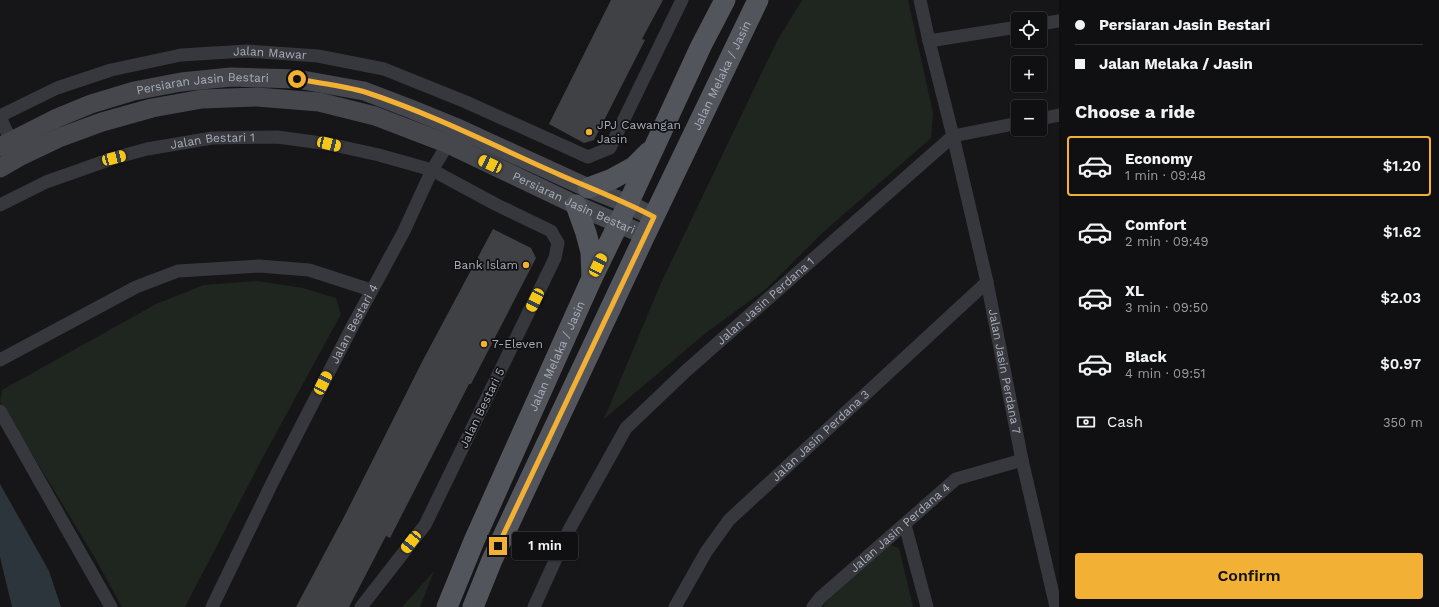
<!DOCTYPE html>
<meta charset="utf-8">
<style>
body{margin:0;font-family:"Work Sans",sans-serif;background:#19191b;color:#f1f3f6;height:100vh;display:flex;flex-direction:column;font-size:15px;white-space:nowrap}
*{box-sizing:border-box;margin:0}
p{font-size:13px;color:#9c9d9f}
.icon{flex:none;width:22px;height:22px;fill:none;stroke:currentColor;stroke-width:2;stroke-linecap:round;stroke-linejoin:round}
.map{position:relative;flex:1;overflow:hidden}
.details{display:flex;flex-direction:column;background:#101012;width:380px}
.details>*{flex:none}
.top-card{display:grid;align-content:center;height:88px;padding:0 16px;background:#101012}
.fabs{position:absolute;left:1011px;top:12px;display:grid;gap:8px}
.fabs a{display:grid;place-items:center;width:36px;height:36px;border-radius:4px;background:#101012;box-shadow:0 1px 3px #0004,0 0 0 1px #303032;font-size:20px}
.end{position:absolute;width:18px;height:18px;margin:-9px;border:5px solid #f2b134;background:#111;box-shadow:0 0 0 2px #111}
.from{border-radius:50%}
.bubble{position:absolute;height:28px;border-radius:4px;background:#101012;box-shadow:0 1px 3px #0004,0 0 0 1px #303032;font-size:13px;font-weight:600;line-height:28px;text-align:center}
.car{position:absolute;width:12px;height:24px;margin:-12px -6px;border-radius:5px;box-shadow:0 0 3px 1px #0007;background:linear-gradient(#f5c518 24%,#345 0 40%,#f5c518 0 76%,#345 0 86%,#f5c518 0)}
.top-card b{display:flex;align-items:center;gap:14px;height:38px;font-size:15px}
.top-card b+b{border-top:1px solid #303032}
.top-card i{width:10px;height:10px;background:#f1f3f6}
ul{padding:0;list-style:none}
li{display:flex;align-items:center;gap:12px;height:60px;margin:0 8px 6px;padding:0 8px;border:2px solid transparent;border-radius:4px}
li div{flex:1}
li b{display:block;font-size:15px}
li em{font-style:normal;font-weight:600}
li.selected{border-color:#f2b134}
li>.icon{width:36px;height:36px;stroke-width:1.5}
h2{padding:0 16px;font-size:18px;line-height:48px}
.pay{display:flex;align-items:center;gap:10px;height:44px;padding:0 16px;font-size:15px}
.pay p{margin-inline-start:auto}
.primary-button{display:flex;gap:8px;margin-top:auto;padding:8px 16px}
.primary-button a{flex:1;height:46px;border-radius:4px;background:#f2b134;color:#111;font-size:16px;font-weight:600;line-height:46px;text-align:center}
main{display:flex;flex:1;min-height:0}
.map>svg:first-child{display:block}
.green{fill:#1e261f}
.water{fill:#2c353c}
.building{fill:#404145}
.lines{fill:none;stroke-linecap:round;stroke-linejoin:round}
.street{stroke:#37383d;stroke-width:13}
.secondary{stroke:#45474d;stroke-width:19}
.primary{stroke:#53555c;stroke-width:21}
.route{stroke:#f2b134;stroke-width:5}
.poi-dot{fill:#f2b134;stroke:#111113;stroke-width:1.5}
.labels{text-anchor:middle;stroke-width:3.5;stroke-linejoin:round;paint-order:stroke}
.street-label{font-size:12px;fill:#a8adb8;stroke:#111113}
.poi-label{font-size:12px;fill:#a8adb8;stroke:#111113;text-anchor:start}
</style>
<main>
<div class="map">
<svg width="1059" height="607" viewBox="0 0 1059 607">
<rect width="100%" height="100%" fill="#161618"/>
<!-- green -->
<g class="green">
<path d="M802 0H908L933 113 931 138 820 235 766 289 707 332 604 419 661 283 777 41Z"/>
<path d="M257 281 303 288 336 298 341 314 262 459 185 607H122L95 558 0 401 2 390 156 304 204 285Z"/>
<path d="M890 545 899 548 913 607H823L825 603Z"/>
<path d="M434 571 420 607H402Z"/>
</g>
<!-- water -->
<path class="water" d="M0 484 49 571 61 607H12L0 557Z"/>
<!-- building -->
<g class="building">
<path d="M611 0H663L642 39 645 40 594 140 584 143 549 124Z"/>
<path d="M493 229 531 248 536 258 471 384H469L390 538 386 536 349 607H296L345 515 423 360Z"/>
</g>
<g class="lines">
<!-- street -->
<g class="street">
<path id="s1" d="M920 0 929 41 953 136 987 282 1022 460 1056 607"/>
<path d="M1040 24 1059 21"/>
<path d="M929 41 1018 27"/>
<path id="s2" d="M0 116 57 88 111 70 181 55 247 51 318 56 384 69 466 102 588 157 610 148 682 0"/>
<path d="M0 117 14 148"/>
<path d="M1040 119 1059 115"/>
<path d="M953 136 1018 123"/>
<path id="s3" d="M0 205 46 182 114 158 147 149 212 138 277 137 329 144 379 155 432 170 497 205 551 231 558 243 555 258 425 525 361 607"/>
<path d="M0 360 136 287 178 271 259 266 309 270 371 290"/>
<path d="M0 411 111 607"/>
<path d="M905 525 927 607"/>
<path id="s4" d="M212 607 273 481 352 327 404 231 432 170 448 144 451 136"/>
<path id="s5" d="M534 607 569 530 626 428 687 370 953 136"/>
<path id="s6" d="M675 607 706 552 729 520 987 282"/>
<path id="s7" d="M813 607 820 598 956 479 1022 460"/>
</g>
<!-- secondary -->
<g class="secondary">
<path id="s8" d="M0 147 57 118 91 104 134 91 181 82 231 77 297 79 364 91 411 109 455 127 588 188 628 204 654 217"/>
<path id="s9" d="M0 168 19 157 61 137 102 122 152 108 202 99 257 97 319 102 375 116 448 144 576 205 645 235"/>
</g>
<!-- primary -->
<g class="primary">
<path d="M588 188 612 179 634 167 649 152"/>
<path d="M576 205 586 233 591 252 592 278"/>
<path id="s10" d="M447 607 474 541 592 278 628 204 701 46 725 0"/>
<path id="s11" d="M473 607 492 560 645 235 758 0"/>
</g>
</g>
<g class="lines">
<!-- route -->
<path class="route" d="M297 79C318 83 346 86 365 92 429 113 489 143 549 170 584 186 620 199 654 217L498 546"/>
</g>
<!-- markers -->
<g class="poi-dot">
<circle cx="589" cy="132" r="4"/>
<circle cx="526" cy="265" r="4"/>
<circle cx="484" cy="344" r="4"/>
</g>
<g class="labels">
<!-- street labels -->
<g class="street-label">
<text dy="4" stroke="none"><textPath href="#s2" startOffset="281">Jalan Mawar</textPath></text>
<text dy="4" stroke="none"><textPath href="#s11" startOffset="587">Jalan Melaka / Jasin</textPath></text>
<text dy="4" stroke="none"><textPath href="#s8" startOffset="215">Persiaran Jasin Bestari</textPath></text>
<text dy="4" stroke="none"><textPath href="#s3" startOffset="224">Jalan Bestari 1</textPath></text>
<text dy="4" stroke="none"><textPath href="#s9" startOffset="607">Persiaran Jasin Bestari</textPath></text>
<text dy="4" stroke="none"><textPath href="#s5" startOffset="390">Jalan Jasin Perdana 1</textPath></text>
<text dy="4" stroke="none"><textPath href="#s4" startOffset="317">Jalan Bestari 4</textPath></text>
<text dy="4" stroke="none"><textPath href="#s10" startOffset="274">Jalan Melaka / Jasin</textPath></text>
<text dy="4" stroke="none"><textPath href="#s1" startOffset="381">Jalan Jasin Perdana 7</textPath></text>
<text transform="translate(482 408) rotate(-64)" y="4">Jalan Bestari 5</text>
<text dy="4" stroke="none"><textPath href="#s6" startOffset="227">Jalan Jasin Perdana 3</textPath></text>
<text dy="4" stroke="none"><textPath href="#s7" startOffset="118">Jalan Jasin Perdana 4</textPath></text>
</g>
<!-- poi labels -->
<g class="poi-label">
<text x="597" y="129">JPJ Cawangan<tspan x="597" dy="14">Jasin</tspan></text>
<text x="518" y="269" text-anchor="end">Bank Islam</text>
<text x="492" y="348">7-Eleven</text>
</g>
</g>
</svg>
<div class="fabs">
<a><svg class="icon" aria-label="locate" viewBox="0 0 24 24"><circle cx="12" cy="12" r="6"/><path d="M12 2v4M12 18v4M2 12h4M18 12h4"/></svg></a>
<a>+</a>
<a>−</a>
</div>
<i class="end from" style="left:297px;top:79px"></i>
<i class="end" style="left:498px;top:546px"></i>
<div class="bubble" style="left:512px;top:532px;width:66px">1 min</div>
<i class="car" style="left:329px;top:144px;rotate:103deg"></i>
<i class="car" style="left:114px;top:158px;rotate:75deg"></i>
<i class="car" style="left:490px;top:164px;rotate:295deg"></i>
<i class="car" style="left:598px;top:265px;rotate:26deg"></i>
<i class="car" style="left:535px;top:300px;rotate:206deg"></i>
<i class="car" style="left:323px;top:383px;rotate:27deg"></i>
<i class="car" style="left:411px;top:542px;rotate:218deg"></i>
</div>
<section class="details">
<div class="top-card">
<b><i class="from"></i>Persiaran Jasin Bestari</b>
<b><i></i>Jalan Melaka / Jasin</b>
</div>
<h2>Choose a ride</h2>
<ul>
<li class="selected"><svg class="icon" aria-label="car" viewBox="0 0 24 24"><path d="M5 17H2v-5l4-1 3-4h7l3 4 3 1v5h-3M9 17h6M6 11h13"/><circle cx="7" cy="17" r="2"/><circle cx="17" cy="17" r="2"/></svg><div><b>Economy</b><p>1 min · 09:48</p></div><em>$1.20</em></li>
<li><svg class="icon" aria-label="car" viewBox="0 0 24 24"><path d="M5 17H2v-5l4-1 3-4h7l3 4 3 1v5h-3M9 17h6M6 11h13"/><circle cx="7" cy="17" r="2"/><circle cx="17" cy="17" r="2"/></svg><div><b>Comfort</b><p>2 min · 09:49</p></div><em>$1.62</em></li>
<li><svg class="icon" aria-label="car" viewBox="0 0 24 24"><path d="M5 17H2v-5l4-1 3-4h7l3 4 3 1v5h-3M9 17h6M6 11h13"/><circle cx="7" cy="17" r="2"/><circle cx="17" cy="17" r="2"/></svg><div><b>XL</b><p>3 min · 09:50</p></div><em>$2.03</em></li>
<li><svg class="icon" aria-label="car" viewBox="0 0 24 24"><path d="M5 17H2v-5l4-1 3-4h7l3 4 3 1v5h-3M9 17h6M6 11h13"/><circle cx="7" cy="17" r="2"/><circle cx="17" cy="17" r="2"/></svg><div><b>Black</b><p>4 min · 09:51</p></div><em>$0.97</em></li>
</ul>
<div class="pay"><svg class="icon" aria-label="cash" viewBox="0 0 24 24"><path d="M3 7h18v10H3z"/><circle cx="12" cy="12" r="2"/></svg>Cash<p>350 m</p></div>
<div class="primary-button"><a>Confirm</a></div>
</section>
</main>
